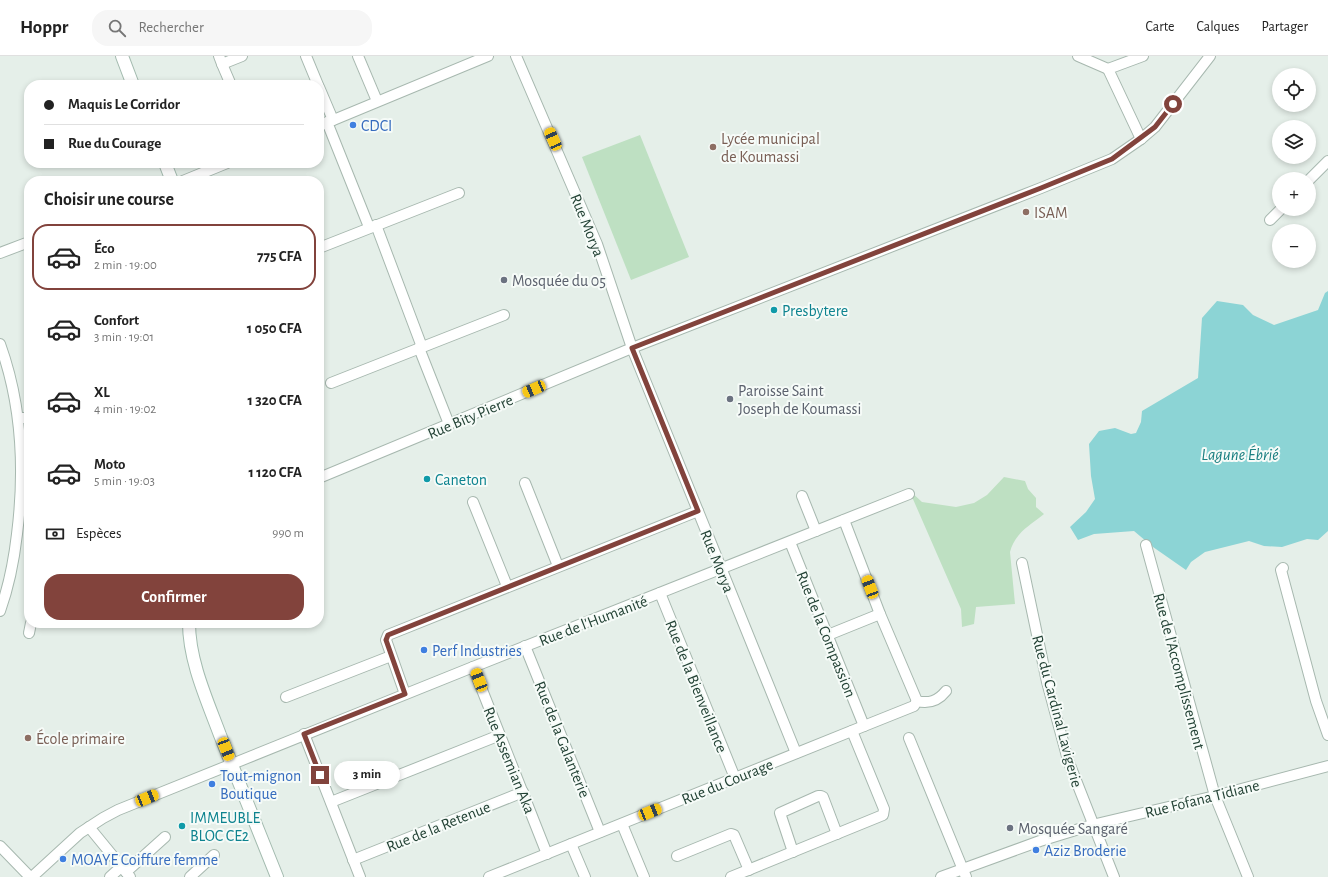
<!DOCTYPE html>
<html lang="fr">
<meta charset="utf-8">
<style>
body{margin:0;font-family:"Alegreya Sans",sans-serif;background:#f6f6f6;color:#222;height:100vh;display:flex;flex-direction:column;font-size:15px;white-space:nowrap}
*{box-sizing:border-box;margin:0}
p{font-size:13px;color:#767676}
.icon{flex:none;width:22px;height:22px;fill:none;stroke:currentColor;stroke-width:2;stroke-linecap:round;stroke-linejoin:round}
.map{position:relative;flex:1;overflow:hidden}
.panel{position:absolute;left:24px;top:120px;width:300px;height:452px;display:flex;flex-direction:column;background:#fff;border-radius:16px;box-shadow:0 2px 6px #0003}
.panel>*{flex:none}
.top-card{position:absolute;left:24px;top:24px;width:300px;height:88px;border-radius:16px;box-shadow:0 2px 6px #0003;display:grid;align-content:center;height:88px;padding:0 20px;background:#fff}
.buttons{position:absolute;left:1272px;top:12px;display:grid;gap:8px}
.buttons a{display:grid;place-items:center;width:44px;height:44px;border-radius:50%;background:#fff;box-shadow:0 2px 6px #0003;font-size:20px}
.end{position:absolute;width:18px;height:18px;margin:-9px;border:5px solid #82433c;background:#fff;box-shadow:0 0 0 2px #fff}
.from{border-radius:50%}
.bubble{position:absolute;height:28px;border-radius:14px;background:#fff;box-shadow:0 2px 6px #0003;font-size:13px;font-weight:700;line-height:28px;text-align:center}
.car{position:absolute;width:12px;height:24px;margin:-12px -6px;border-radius:5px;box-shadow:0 0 3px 1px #0007;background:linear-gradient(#f5c518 24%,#345 0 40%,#f5c518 0 76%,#345 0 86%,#f5c518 0)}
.top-card b{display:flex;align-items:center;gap:14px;height:38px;font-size:15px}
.top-card b+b{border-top:1px solid #e0e0e0}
.top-card i{width:10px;height:10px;background:#222}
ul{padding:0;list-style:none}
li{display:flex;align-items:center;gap:12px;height:66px;margin:0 8px 6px;padding:0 12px;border:2px solid transparent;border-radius:16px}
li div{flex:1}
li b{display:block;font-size:15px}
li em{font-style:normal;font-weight:700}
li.active{border-color:#82433c}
li>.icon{width:36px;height:36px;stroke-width:1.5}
h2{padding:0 20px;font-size:18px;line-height:48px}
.pay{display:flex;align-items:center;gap:10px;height:44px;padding:0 20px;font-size:15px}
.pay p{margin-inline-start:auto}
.cta{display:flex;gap:8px;margin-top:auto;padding:8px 20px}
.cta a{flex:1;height:46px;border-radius:16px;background:#82433c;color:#fff;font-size:16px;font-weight:700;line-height:46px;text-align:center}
header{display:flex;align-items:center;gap:24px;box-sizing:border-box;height:56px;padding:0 20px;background:#fff;border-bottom:1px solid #e0e0e0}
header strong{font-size:19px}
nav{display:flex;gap:22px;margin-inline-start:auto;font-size:14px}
.search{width:280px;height:36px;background:#f6f6f6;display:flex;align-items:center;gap:10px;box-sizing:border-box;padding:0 14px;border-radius:16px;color:#767676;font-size:15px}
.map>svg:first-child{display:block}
.green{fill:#bee0c2}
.water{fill:#8cd4d5}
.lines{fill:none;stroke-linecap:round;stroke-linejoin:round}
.street-casing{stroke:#a7b8af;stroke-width:12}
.secondary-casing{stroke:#a3bbaf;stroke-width:14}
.street{stroke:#fff;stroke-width:10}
.secondary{stroke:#fff;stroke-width:12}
.route{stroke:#82433c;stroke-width:5}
.shop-dot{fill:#3f7fe0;stroke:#f6fbf8;stroke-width:1.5}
.education-dot{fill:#8d6e63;stroke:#f6fbf8;stroke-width:1.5}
.worship-dot{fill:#6b7280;stroke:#f6fbf8;stroke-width:1.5}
.culture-dot{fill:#0f9aa8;stroke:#f6fbf8;stroke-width:1.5}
.labels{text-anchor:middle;stroke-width:4;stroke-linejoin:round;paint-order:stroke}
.shop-label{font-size:16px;fill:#366cbe;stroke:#f6fbf8;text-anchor:start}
.education-label{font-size:16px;fill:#785e54;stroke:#f6fbf8;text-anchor:start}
.street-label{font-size:16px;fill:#234235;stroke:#f6fbf8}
.worship-label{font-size:16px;fill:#5b616d;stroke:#f6fbf8;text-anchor:start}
.culture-label{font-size:16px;fill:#0d838f;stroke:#f6fbf8;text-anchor:start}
.water-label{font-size:17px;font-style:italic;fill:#1a7f81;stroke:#f6fbf8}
</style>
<header>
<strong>Hoppr</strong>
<div class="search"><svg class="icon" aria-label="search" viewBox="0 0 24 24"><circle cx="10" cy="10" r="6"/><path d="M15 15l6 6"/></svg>Rechercher</div>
<nav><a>Carte</a><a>Calques</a><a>Partager</a></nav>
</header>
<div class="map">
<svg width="1328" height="821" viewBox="0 0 1328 821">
<rect width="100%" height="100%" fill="#e5efe9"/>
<!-- green -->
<g class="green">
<path d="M640 79 689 201 631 224 582 101Z"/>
<path d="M1004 421 1025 425 1028 433 1036 442V451L1044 458C1029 470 1015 477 1010 496L1015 548 976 551 974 568 962 571 961 553 909 434 922 446 956 451 974 447 987 439Z"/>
</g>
<!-- water -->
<path class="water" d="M1328 235V475L1318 484 1307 483 1282 491 1264 490 1249 485 1205 496 1191 506 1186 514 1153 491 1134 475 1094 478 1078 484 1070 471 1086 456 1095 443 1091 420 1089 388 1099 375 1115 372 1131 378 1136 377 1141 366 1142 355 1198 322 1202 262 1217 245 1243 249 1253 259 1274 269 1318 254 1325 237Z"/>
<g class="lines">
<!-- street casing -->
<g class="street-casing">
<g id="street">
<path d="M219 0 222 8 242 0"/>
<path d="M306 0 318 29"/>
<path d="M358 0 377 45"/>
<path d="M516 0 597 188 632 292 796 697"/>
<path d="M1078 0 1108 13"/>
<path d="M222 8 231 29"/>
<path d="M319 31 333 64"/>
<path d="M327 66 369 171"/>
<path d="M319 70 488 0"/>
<path d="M1141 83 1108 13 1143 0"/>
<path d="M1309 124 1328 105"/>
<path d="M183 125 227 107"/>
<path d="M1270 164 1281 153"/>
<path d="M376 169 422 291"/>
<path d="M319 192 459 137"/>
<path d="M0 197 29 186"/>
<path d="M0 288C22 349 25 414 17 478 14 504 9 530 0 555"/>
<path d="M419 292 449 368"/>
<path d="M331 327 504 259"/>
<path d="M18 362H29"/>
<path d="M319 422 632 292 1041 132 1112 103 1141 83 1155 71 1210 0"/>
<path d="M525 427 558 510"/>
<path d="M802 440 816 475"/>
<path d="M473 446 507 530"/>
<path d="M844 464 880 558 917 645C929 648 938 645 946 635"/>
<path d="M790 486 864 670"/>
<path d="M1146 489 1215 740 1248 821"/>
<path d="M1022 507 1047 626 1068 704 1114 821"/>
<path d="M1283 512 1281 514 1316 645 1328 679"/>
<path d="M660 537 735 722"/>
<path d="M29 577 31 567"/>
<path d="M828 579 880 558"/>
<path d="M525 590 600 776"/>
<path d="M473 611 547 798"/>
<path d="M405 638 386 584 388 579 698 455"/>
<path d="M286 641 391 600"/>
<path d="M304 678 360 821"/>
<path d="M909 682 966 821"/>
<path d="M331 746 500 679"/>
<path d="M622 768 644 821"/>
<path d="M89 771 130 821"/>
<path d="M571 788 585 821"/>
<path d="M0 790 30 821"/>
<path d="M793 796 780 757 818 740H821L823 741 837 778"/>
<path d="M677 800 731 778 734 779 749 814"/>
<path d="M353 804 523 736"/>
<path d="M126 816 165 781"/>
<path d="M32 821 80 777 103 762 118 754 473 611 909 438"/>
<path d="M110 821 121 811"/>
<path d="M190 821 214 799"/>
<path d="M489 821 864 670 914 650 917 645"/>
<path d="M731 821 883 759 884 753 852 675"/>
<path d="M941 821 1040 785 1092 769 1215 740 1328 710"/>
</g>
</g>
<!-- secondary casing -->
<g class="secondary-casing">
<g id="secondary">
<path d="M122 0 133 29"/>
<path d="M165 107 172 125"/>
<path d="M189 567C189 605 207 644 220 679 239 726 258 774 277 821"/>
</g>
</g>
<!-- street -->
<use href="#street" class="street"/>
<!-- secondary -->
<use href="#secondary" class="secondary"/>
</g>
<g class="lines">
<!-- route -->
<path class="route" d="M320 719 304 678 405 638 386 584 388 579 698 455 632 292 1041 132 1112 103 1155 71 1173 48"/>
</g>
<!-- markers -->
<g class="shop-dot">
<circle cx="353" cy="69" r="4"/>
<circle cx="424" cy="594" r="4"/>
<circle cx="212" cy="728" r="4"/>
<circle cx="1036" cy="794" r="4"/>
<circle cx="63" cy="803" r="4"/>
</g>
<g class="education-dot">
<circle cx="713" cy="91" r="4"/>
<circle cx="1026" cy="156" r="4"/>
<circle cx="28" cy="682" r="4"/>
</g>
<g class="worship-dot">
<circle cx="504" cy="224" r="4"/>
<circle cx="730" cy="343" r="4"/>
<circle cx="1010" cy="772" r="4"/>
</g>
<g class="culture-dot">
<circle cx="774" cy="254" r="4"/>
<circle cx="427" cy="423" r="4"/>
<circle cx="182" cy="770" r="4"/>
</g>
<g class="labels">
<!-- shop labels -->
<g class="shop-label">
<text x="361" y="75">CDCI</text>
<text x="432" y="600">Perf Industries</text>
<text x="220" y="725">Tout-mignon<tspan x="220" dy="18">Boutique</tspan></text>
<text x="1044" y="800">Aziz Broderie</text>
<text x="71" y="809">MOAYE Coiffure femme</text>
</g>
<!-- education labels -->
<g class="education-label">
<text x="721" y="88">Lycée municipal<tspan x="721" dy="18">de Koumassi</tspan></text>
<text x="1034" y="162">ISAM</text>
<text x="36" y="688">École primaire</text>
</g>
<!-- street labels -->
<g class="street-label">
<text transform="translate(588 169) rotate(68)" y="6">Rue Morya</text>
<text transform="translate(470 360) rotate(-23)" y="6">Rue Bity Pierre</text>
<text transform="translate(718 505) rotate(68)" y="6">Rue Morya</text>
<text transform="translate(593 564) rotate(-21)" y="6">Rue de l'Humanité</text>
<text transform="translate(827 578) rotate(68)" y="6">Rue de la Compassion</text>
<text transform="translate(1180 615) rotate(75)" y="6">Rue de l'Accomplissement</text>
<text transform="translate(697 630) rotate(68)" y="6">Rue de la Bienveillance</text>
<text transform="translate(1058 655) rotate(75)" y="6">Rue du Cardinal Lavigerie</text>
<text transform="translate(563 683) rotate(68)" y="6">Rue de la Galanterie</text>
<text transform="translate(510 704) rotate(68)" y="6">Rue Assemian Aka</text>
<text transform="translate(727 725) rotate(-22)" y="6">Rue du Courage</text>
<text transform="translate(1202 742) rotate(-14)" y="6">Rue Fofana Tidiane</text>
<text transform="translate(438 770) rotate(-22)" y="6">Rue de la Retenue</text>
</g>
<!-- worship labels -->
<g class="worship-label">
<text x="512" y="230">Mosquée du 05</text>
<text x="738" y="340">Paroisse Saint<tspan x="738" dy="18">Joseph de Koumassi</tspan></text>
<text x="1018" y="778">Mosquée Sangaré</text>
</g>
<!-- culture labels -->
<g class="culture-label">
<text x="782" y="260">Presbytere</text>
<text x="435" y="429">Caneton</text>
<text x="190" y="767">IMMEUBLE<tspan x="190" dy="18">BLOC CE2</tspan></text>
</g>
<!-- water labels -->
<g class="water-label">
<text x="1240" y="404">Lagune Ébrié</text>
</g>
</g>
</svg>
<div class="buttons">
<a><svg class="icon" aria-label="locate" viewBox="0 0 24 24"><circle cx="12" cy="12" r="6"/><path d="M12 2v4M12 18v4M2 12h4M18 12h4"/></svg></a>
<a><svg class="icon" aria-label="layers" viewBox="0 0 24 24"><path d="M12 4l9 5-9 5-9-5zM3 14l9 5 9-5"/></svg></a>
<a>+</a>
<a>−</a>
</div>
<i class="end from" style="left:1173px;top:48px"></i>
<i class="end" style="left:320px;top:719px"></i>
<div class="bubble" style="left:334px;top:705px;width:66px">3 min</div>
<i class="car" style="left:553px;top:83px;rotate:336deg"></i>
<i class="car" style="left:534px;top:333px;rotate:247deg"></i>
<i class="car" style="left:870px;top:531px;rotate:339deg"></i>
<i class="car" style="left:479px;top:624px;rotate:339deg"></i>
<i class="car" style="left:226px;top:693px;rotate:159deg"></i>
<i class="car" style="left:147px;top:742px;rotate:68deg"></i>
<i class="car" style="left:650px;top:756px;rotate:68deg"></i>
<div class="top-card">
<b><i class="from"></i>Maquis Le Corridor</b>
<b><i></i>Rue du Courage</b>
</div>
<section class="panel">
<h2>Choisir une course</h2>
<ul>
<li class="active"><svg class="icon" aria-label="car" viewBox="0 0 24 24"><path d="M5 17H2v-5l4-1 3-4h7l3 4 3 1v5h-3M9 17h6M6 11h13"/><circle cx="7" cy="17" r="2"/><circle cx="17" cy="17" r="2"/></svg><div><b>Éco</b><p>2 min · 19:00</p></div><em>775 CFA</em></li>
<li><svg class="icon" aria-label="car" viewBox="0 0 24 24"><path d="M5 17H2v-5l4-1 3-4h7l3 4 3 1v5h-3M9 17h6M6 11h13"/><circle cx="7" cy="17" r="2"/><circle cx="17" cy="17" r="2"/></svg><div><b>Confort</b><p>3 min · 19:01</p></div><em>1 050 CFA</em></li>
<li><svg class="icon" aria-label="car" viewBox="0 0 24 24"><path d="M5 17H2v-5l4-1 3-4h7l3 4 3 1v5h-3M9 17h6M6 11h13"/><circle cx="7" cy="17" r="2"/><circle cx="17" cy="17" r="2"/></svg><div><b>XL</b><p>4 min · 19:02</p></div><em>1 320 CFA</em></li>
<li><svg class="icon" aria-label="car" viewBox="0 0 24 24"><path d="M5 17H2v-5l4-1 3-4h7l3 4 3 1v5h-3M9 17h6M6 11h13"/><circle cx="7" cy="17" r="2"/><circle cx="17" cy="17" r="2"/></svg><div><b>Moto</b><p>5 min · 19:03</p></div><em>1 120 CFA</em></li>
</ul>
<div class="pay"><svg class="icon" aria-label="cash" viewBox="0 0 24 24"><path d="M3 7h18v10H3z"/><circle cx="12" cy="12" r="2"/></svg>Espèces<p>990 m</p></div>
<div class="cta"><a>Confirmer</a></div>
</section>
</div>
